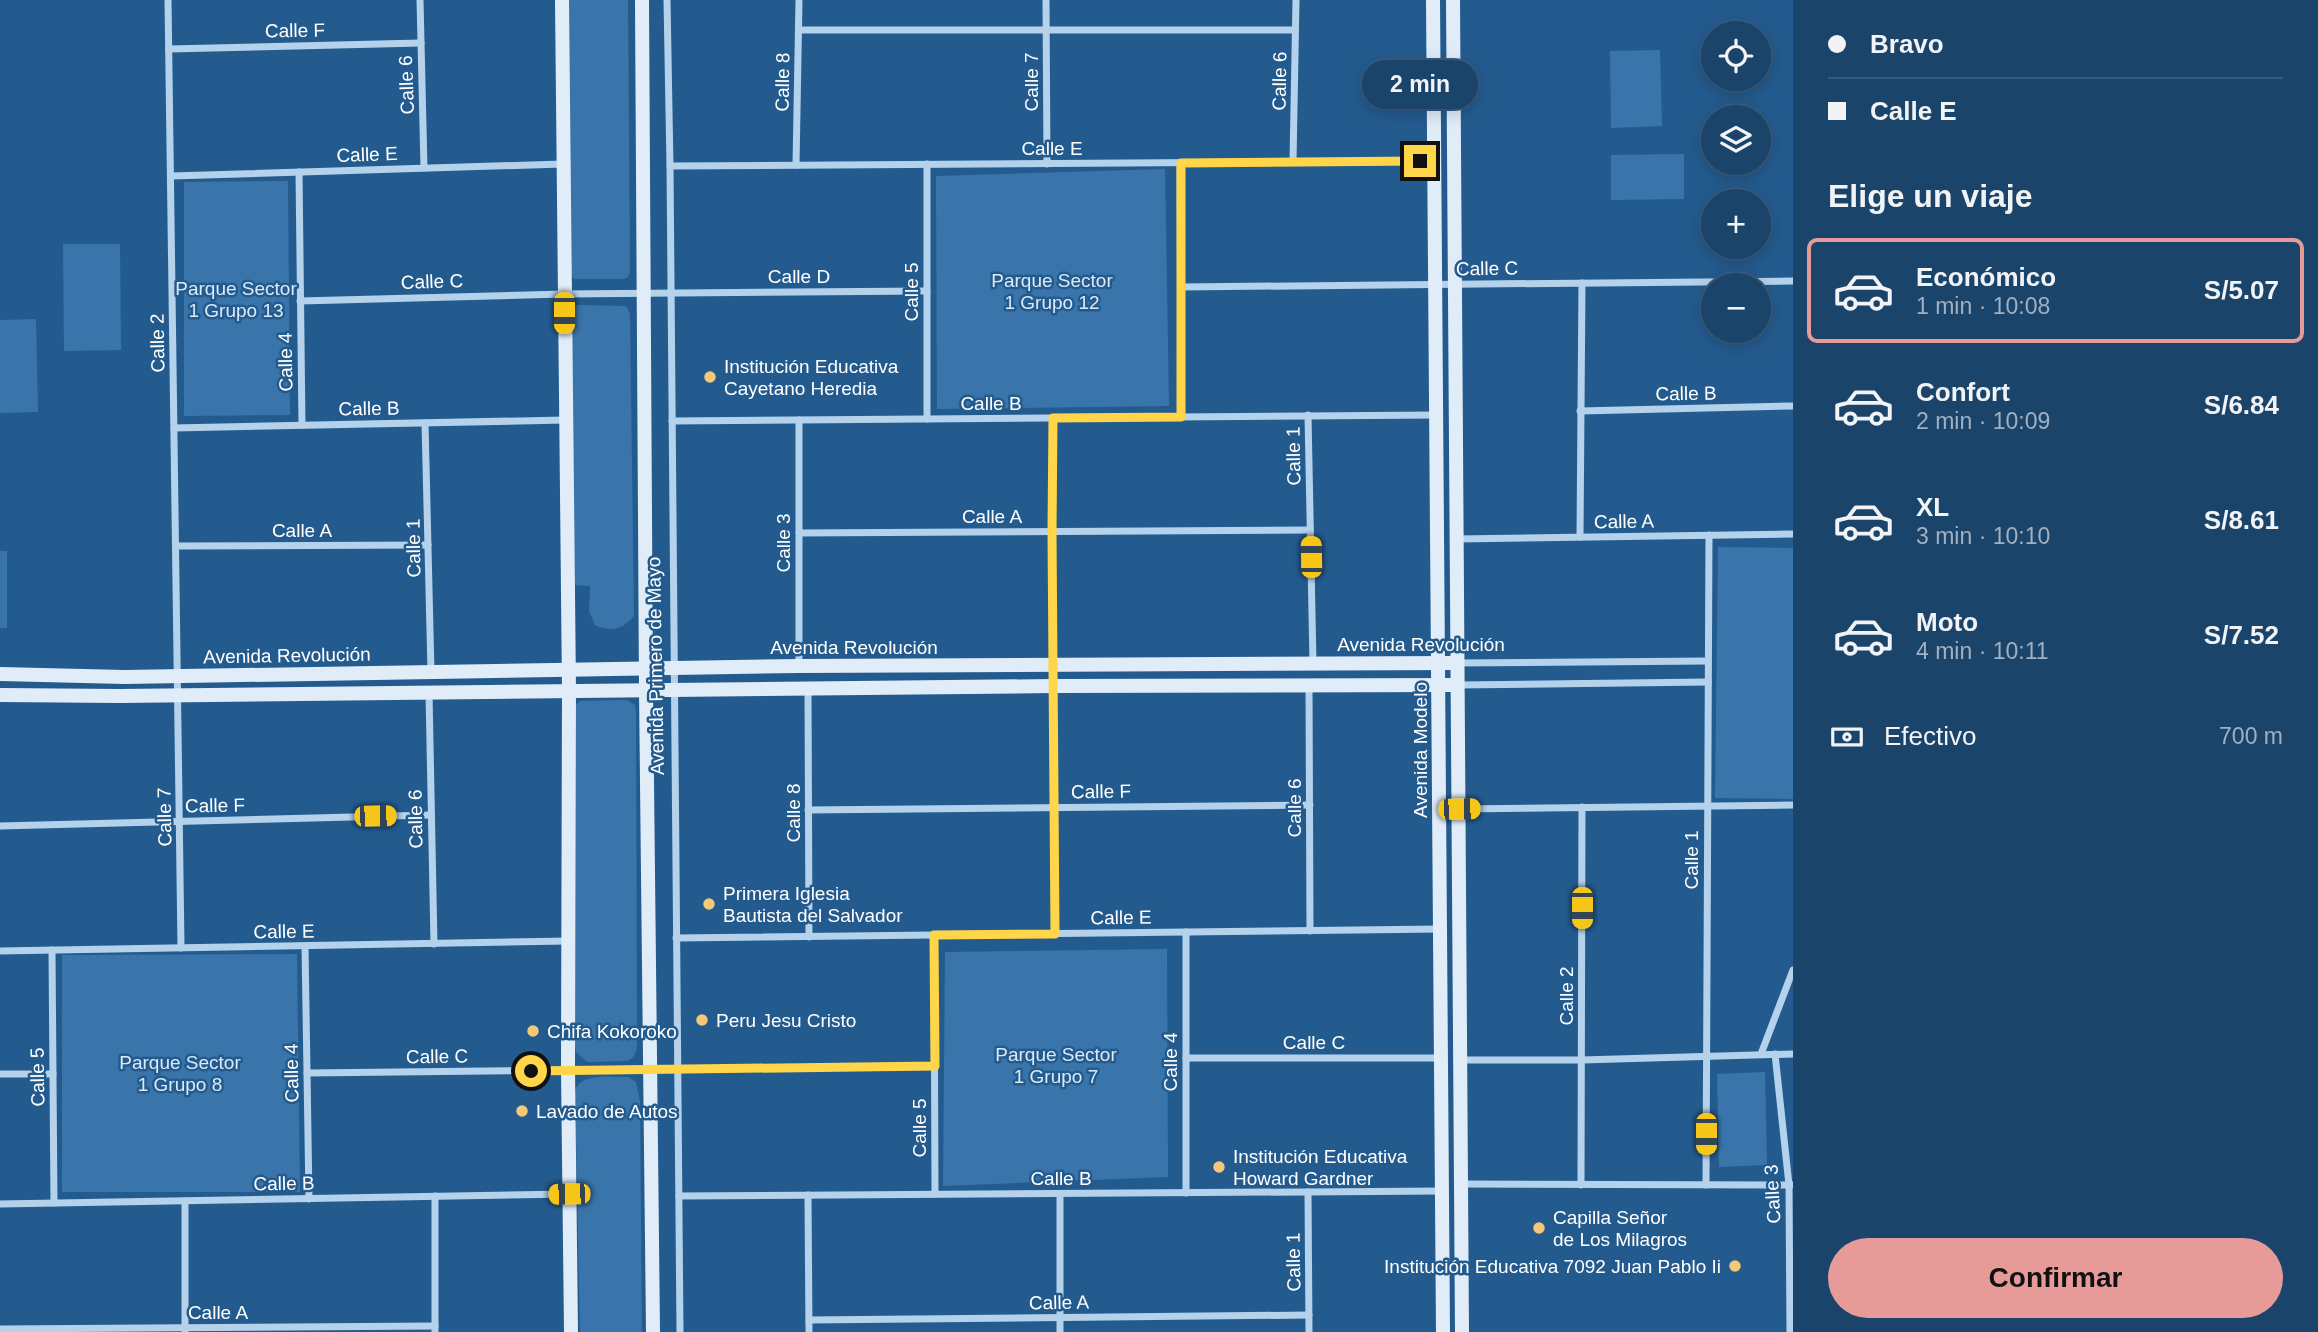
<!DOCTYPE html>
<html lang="es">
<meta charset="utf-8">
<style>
body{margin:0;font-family:Helvetica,sans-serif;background:#284e72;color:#f1f3f6;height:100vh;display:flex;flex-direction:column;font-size:26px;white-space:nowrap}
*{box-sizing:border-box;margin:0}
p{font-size:23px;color:#a0b0c1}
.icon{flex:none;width:38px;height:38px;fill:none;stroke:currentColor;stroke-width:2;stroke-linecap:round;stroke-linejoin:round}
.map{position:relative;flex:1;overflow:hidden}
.details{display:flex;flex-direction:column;background:#1b446a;width:525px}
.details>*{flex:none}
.top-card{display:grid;align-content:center;height:154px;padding:0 35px;background:#1b446a}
.buttons{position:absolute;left:1701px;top:21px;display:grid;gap:14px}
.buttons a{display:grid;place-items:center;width:70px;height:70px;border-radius:50%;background:#1b446a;box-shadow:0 4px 18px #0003,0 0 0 2px #395c7e;font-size:35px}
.end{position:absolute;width:32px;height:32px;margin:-16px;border:9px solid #ffd54a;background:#111;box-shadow:0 0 0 4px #111}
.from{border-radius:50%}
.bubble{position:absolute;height:49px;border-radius:24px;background:#1b446a;box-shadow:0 4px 18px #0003,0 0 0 2px #395c7e;font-size:23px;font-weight:700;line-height:49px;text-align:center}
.car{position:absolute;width:21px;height:42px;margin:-21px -10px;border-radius:9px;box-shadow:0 0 5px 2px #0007;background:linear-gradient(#f5c518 24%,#345 0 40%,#f5c518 0 76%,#345 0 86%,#f5c518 0)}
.top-card b{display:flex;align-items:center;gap:24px;height:66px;font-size:26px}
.top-card b+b{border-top:2px solid #395c7e}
.top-card i{width:18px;height:18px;background:#f1f3f6}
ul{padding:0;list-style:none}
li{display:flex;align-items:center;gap:21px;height:105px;margin:0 14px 10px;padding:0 21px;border:4px solid transparent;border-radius:10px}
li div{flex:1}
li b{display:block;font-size:26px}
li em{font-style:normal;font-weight:700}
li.active{border-color:#e69b98}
li>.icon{width:63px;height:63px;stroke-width:1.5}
h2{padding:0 35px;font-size:32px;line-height:84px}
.pay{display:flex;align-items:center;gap:18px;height:77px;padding:0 35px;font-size:26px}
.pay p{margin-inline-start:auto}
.button{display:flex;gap:14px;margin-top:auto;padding:14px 35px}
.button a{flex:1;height:80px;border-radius:42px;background:#e69b98;color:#111;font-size:28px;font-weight:700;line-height:80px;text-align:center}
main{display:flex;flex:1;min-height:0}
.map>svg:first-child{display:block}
.green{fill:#3975ab}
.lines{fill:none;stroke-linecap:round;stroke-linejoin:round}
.street{stroke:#b4d2eb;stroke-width:7}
.secondary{stroke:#e0edf9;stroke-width:14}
.route{stroke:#ffd54a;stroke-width:9}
.poi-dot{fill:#f5c778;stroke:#245b8e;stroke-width:2.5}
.labels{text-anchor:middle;stroke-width:5;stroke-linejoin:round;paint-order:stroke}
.street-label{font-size:19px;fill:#fff;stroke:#245b8e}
.park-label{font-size:19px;fill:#d9eaf8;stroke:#245b8e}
.poi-label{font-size:19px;fill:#fff;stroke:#245b8e;text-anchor:start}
</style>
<main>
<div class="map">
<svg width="1793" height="1332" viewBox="0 0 1793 1332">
<rect width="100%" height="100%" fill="#245b8e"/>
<!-- green -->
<g class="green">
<path d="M569 0H628L630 272 628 277 624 279H574L569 271Z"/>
<path d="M1660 50 1662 126 1611 128 1610 51Z"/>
<path d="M1684 154V199L1611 200V155Z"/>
<path d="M1165 169 1169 406 937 409 936 176Z"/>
<path d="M288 181 290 415 184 416V182Z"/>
<path d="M63 244H120L121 350 64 351Z"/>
<path d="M577 305 626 306 630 314 634 616C624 629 610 633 595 625L589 611 590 586 575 585 568 320 572 308Z"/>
<path d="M36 319 38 412 0 413V320Z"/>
<path d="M1718 547 1793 548V799L1715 798Z"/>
<rect x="0" y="551" width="7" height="77"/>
<path d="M627 700 635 705 636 713 637 1046C636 1054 634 1058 627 1061L587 1062 576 1052 575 1044 576 705 580 701Z"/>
<path d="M1167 949 1168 1177 943 1186 945 952Z"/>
<path d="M297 954 300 1192H62V955Z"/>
<path d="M1765 1072 1767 1165 1719 1167 1717 1074Z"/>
<path d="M629 1077 636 1082 640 1101 642 1332H580L575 1090C583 1072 611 1078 629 1077Z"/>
</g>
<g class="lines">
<!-- street -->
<g class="street">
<path d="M168 0 181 948"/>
<path d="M420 0 424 168"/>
<path d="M667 0 670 166 680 1332"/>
<path d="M1046 0 1047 164"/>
<path d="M799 30H1295"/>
<path d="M169 49 421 43"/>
<path d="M1293 162 1296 0"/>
<path d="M1180 163 1181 417"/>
<path d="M927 164V419"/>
<path d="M796 165 799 0"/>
<path d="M670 166 1434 161"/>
<path d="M299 172 302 425"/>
<path d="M171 176 563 164"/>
<path d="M1181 287 1793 281"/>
<path d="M300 301 564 294 927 291"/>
<path d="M1580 411 1793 406"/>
<path d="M1308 415 1313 663"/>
<path d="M1053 418 1052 532 1055 934"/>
<path d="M799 420V666"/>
<path d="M672 421 1436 415"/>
<path d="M425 423 431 672"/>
<path d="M174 428 565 420"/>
<path d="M799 533 1310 530"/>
<path d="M1580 537 1582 283"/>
<path d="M1456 539 1793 534"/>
<path d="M176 546 428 545"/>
<path d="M1457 663 1708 661"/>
<path d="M1457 685 1708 682"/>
<path d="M1309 686 1310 931"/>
<path d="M808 689 809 937"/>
<path d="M429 693 434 944"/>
<path d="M1459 809 1793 805"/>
<path d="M808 810 1310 805"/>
<path d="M0 826 431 815"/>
<path d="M934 935 935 1194"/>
<path d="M676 938 1440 929"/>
<path d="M305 946 309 1199"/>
<path d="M52 950 54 1203"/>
<path d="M0 951 568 941"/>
<path d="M1761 1054 1793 970"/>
<path d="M1775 1054 1789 1185 1790 1332"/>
<path d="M1186 1058H1441"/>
<path d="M1460 1060H1582L1793 1054"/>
<path d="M307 1073 935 1066"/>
<path d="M0 1074H53"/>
<path d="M1461 1184 1793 1185"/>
<path d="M1581 1185 1582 807"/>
<path d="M1706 1185 1709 535"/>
<path d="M1308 1192 1309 1332"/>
<path d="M1186 1193V932"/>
<path d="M1060 1194V1332"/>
<path d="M808 1195 809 1332"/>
<path d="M435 1196V1332"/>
<path d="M679 1196 1442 1191"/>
<path d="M185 1201V1331"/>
<path d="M0 1204 569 1194"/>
<path d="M809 1320 1309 1315"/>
<path d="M0 1329 435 1326"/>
</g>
<!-- secondary -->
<g class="secondary">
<path d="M562 0 569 691 568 1070 571 1332"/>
<path d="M642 0 646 690 653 1332"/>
<path d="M1433 0 1443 1332"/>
<path d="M1453 0 1462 1332"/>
<path d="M0 674 125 677 799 666 1456 663"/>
<path d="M0 695 120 696 1053 686 1457 685"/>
</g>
</g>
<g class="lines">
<!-- route -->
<path class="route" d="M531 1071 935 1066 934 935 1055 934 1052 532 1053 418 1181 417V163L1420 161"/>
</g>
<!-- markers -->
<g class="poi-dot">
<circle cx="710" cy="377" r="7"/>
<circle cx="709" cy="904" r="7"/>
<circle cx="702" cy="1020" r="7"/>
<circle cx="533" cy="1031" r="7"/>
<circle cx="522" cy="1111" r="7"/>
<circle cx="1219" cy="1167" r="7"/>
<circle cx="1539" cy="1228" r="7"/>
<circle cx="1735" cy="1266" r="7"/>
</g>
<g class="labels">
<!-- street labels -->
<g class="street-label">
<text transform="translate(295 30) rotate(-1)" y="7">Calle F</text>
<text transform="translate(1279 81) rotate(-89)" y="7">Calle 6</text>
<text transform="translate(782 82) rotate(-89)" y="7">Calle 8</text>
<text transform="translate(1031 82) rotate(-90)" y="7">Calle 7</text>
<text transform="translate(406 85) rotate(-92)" y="7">Calle 6</text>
<text x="1052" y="155">Calle E</text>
<text transform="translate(367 154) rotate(-2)" y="7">Calle E</text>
<text transform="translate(1487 268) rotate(-1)" y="7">Calle C</text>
<text x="799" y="283">Calle D</text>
<text transform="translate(432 281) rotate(-2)" y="7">Calle C</text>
<text transform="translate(911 292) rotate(-90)" y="7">Calle 5</text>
<text transform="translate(157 343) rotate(-91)" y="7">Calle 2</text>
<text transform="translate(285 362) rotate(-91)" y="7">Calle 4</text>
<text transform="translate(1686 393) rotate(-1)" y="7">Calle B</text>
<text x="991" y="410">Calle B</text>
<text transform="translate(369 408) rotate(-1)" y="7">Calle B</text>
<text transform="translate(1293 456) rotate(-91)" y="7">Calle 1</text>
<text x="992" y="523">Calle A</text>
<text transform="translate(1624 521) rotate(-1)" y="7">Calle A</text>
<text x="302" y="537">Calle A</text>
<text transform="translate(783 543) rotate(-90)" y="7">Calle 3</text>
<text transform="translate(413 548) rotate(-91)" y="7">Calle 1</text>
<text x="1421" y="651">Avenida Revolución</text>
<text x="854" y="654">Avenida Revolución</text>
<text transform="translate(287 655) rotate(-1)" y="7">Avenida Revolución</text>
<text transform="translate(655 666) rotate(-91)" y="7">Avenida Primero de Mayo</text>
<text transform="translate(1420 750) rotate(-90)" y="7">Avenida Modelo</text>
<text transform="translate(1101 791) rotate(-1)" y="7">Calle F</text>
<text transform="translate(215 805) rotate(-1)" y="7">Calle F</text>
<text transform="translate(1294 808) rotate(-90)" y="7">Calle 6</text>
<text transform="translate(793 813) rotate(-90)" y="7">Calle 8</text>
<text transform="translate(164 817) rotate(-91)" y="7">Calle 7</text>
<text transform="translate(415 819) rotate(-91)" y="7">Calle 6</text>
<text transform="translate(1691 860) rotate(-90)" y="7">Calle 1</text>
<text transform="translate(1121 917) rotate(-1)" y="7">Calle E</text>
<text transform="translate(284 931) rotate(-1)" y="7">Calle E</text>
<text transform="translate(1566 996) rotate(-90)" y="7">Calle 2</text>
<text x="1314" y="1049">Calle C</text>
<text transform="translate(437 1056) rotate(-1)" y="7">Calle C</text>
<text transform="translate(1170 1062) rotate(-90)" y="7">Calle 4</text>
<text transform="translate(291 1073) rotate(-91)" y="7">Calle 4</text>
<text transform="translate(37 1077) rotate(-91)" y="7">Calle 5</text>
<text transform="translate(919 1128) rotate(-90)" y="7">Calle 5</text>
<text x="1061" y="1185">Calle B</text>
<text transform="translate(284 1183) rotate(-1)" y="7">Calle B</text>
<text transform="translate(1772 1194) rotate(-93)" y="7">Calle 3</text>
<text transform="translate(1293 1262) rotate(-91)" y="7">Calle 1</text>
<text transform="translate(1059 1302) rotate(-1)" y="7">Calle A</text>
<text x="218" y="1319">Calle A</text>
</g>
<!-- park labels -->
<g class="park-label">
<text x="1052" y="287">Parque Sector<tspan x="1052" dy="22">1 Grupo 12</tspan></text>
<text x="236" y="295">Parque Sector<tspan x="236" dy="22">1 Grupo 13</tspan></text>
<text x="1056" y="1061">Parque Sector<tspan x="1056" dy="22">1 Grupo 7</tspan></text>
<text x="180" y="1069">Parque Sector<tspan x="180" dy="22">1 Grupo 8</tspan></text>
</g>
<!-- poi labels -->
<g class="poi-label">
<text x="724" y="373">Institución Educativa<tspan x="724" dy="22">Cayetano Heredia</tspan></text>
<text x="723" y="900">Primera Iglesia<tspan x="723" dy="22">Bautista del Salvador</tspan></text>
<text x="716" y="1027">Peru Jesu Cristo</text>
<text x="547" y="1038">Chifa Kokoroko</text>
<text x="536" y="1118">Lavado de Autos</text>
<text x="1233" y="1163">Institución Educativa<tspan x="1233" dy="22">Howard Gardner</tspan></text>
<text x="1553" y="1224">Capilla Señor<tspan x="1553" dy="22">de Los Milagros</tspan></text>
<text x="1721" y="1273" text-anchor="end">Institución Educativa 7092 Juan Pablo Ii</text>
</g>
</g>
</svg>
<div class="buttons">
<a><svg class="icon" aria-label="locate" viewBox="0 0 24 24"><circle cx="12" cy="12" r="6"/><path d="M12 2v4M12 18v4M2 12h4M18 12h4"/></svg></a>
<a><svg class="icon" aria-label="layers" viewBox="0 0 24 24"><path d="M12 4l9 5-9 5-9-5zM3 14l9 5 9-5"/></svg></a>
<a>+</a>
<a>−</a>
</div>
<i class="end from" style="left:531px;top:1071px"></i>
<i class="end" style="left:1420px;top:161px"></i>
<div class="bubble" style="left:1362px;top:60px;width:116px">2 min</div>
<i class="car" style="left:564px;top:313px;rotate:180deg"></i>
<i class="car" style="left:1311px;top:557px;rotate:359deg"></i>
<i class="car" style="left:1459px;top:809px;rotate:89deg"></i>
<i class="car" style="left:375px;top:816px;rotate:89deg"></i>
<i class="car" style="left:1582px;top:908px;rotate:180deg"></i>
<i class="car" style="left:1706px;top:1134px;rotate:180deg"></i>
<i class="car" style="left:569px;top:1194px;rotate:269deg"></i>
</div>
<section class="details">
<div class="top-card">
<b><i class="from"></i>Bravo</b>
<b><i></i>Calle E</b>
</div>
<h2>Elige un viaje</h2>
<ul>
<li class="active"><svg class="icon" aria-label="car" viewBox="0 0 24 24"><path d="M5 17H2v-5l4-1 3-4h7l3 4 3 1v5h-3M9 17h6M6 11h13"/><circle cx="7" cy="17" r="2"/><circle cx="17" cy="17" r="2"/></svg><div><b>Económico</b><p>1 min · 10:08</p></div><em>S/5.07</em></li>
<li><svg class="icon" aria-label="car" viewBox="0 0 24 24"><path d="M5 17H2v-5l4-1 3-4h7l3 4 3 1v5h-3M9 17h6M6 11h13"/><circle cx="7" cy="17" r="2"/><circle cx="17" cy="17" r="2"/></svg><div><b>Confort</b><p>2 min · 10:09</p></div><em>S/6.84</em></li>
<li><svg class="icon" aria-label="car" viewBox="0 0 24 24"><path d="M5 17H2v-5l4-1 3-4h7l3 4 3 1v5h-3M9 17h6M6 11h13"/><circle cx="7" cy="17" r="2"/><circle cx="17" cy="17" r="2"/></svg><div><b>XL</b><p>3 min · 10:10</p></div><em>S/8.61</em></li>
<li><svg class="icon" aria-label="car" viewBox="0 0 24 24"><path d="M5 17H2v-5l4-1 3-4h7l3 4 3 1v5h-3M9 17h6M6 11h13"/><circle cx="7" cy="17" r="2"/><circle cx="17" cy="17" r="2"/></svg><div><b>Moto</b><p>4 min · 10:11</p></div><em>S/7.52</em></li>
</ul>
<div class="pay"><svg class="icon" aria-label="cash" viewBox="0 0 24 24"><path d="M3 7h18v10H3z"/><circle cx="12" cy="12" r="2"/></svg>Efectivo<p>700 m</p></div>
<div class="button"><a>Confirmar</a></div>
</section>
</main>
